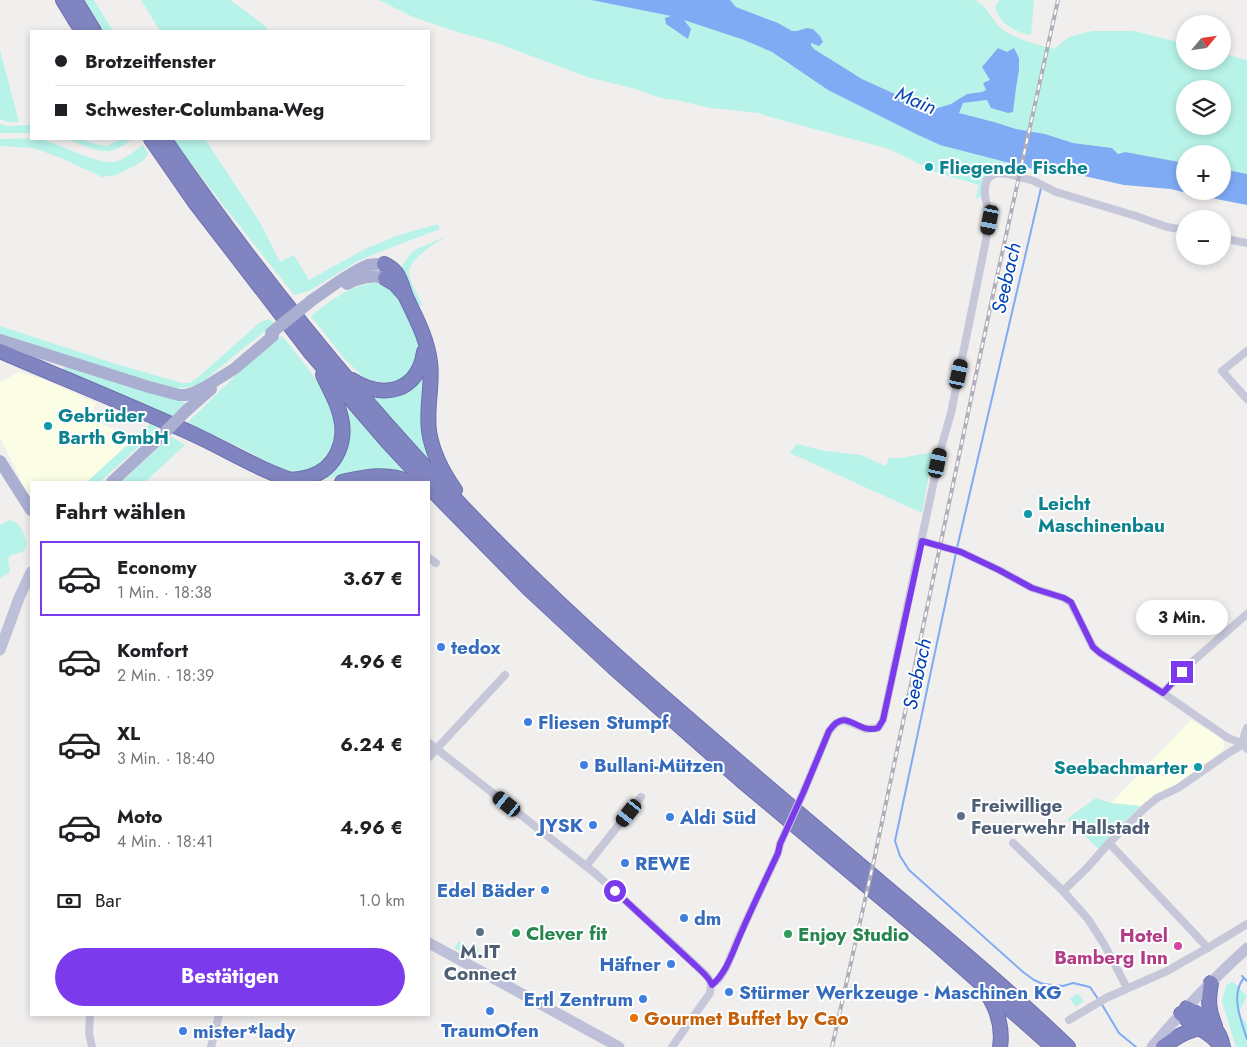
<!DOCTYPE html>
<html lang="de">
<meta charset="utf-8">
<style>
body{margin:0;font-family:Jost,sans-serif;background:#f2f2f2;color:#202124;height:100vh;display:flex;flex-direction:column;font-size:19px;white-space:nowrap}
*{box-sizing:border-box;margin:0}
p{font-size:16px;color:#757577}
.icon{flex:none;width:28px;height:28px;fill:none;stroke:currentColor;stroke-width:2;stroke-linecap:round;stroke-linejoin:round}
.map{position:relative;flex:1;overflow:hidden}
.sheet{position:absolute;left:30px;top:481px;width:400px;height:535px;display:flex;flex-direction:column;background:#fff;border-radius:0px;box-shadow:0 2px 8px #0003}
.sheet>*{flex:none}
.top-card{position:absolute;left:30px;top:30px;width:400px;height:110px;border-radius:0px;box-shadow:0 2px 8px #0003;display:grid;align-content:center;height:110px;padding:0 25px;background:#fff}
.needle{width:32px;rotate:61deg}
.fabs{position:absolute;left:1176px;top:15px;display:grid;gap:10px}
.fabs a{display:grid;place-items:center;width:55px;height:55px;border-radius:50%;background:#fff;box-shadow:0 2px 8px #0003;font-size:25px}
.end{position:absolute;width:22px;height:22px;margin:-11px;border:6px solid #7c3aed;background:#fff;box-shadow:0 0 0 2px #fff}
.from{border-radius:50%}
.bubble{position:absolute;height:35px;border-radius:18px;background:#fff;box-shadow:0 2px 8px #0003;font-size:16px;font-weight:700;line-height:35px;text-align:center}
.car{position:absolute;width:15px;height:30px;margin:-15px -8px;border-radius:6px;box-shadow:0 0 4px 1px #0007;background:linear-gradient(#222 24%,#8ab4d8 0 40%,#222 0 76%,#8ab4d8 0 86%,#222 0)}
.top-card b{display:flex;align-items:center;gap:18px;height:48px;font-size:19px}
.top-card b+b{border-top:1px solid #e0e0e0}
.top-card i{width:12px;height:12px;background:#202124}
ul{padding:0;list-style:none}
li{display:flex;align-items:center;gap:15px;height:75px;margin:0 10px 8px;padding:0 15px;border:2px solid transparent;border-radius:0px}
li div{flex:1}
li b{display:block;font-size:19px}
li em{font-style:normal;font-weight:700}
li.selected{border-color:#7c3aed}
li>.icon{width:45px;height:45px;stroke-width:1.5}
h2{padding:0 25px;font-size:22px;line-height:60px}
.pay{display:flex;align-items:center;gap:12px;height:55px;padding:0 25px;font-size:19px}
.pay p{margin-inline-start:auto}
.primary-button{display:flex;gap:10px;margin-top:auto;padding:10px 25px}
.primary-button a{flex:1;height:58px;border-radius:30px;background:#7c3aed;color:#fff;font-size:20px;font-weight:700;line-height:58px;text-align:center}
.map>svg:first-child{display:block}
.commercial{fill:#fbfee5}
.green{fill:#b7f3e8;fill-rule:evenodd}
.water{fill:#7fabf5}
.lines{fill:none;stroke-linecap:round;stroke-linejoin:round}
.stream{stroke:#7fabf5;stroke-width:2}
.highway-casing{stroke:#6b6fae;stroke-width:16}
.street{stroke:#c6c8da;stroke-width:8}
.secondary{stroke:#bec0d9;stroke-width:11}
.primary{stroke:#aaaed0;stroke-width:12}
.highway{stroke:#8085c2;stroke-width:14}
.rail-casing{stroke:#b0afb9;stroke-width:4}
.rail{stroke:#fff;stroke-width:2;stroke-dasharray:5.5;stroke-linecap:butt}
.street-bridge{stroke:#c6c8da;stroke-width:8}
.primary-bridge{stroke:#aaaed0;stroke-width:12}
.route{stroke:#7c3aed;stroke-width:6}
.culture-dot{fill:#0f9aa8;stroke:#fff;stroke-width:2}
.shop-dot{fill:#3f7fe0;stroke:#fff;stroke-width:2}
.service-dot{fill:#5c6f8a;stroke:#fff;stroke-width:2}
.leisure-dot{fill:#2e9e5b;stroke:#fff;stroke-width:2}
.hotel-dot{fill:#d1479c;stroke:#fff;stroke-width:2}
.food-dot{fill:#e8710a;stroke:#fff;stroke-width:2}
.labels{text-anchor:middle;stroke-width:4;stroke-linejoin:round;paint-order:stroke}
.culture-label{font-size:19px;font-weight:bold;fill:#0d838f;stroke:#fff;text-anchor:start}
.shop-label{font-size:19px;font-weight:bold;fill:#366cbe;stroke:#fff;text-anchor:start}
.service-label{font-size:19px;font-weight:bold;fill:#4e5e75;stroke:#fff;text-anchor:start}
.leisure-label{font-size:19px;font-weight:bold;fill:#27864d;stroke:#fff;text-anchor:start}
.hotel-label{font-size:19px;font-weight:bold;fill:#b23c85;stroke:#fff;text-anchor:end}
.food-label{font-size:19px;font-weight:bold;fill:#c56008;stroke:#fff;text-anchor:start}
.water-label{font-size:20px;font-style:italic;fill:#0043b4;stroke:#fff}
</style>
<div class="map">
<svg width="1247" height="1047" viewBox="0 0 1247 1047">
<rect width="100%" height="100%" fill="#f1efee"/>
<!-- commercial -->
<g class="commercial">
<path d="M18 372 42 379 96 403 89 419 135 438 87 482H31V497L23 485 0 437V383Z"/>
<path d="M1191 720 1216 734 1223 741 1224 744V748L1221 752 1170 789 1157 793 1141 806 1111 803Z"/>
</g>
<!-- green -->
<g class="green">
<path d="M85 0H94L113 31H104Z"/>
<path d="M141 0H230L260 22 270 31H160Z"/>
<path d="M379 0H591L672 16 688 39 691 29 683 19 744 40 772 52 828 90 916 134 940 145 1012 164 1011 170 1000 169 990 173 980 197 976 199 979 185 931 171 930 173 922 165 889 149 766 116 759 113 710 108 681 101 661 98 632 88 587 77 497 43 454 31 413 17Z"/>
<path d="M728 0H975C987 6 990 17 999 26 1010 38 1038 45 1054 49L1069 37 1092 31H1134L1185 44V61H1222L1223 54 1247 60V174L1223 169 1222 154H1185V163L1125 152 1118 154 1112 148 1073 143 1045 134 1016 129 994 122 958 113 963 103 988 100 1016 88 1019 70V58L991 81 983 83 986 89 982 92 967 94 951 104 934 109 917 104 862 79 814 49 811 45V43L817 45 822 42C820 35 814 32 807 28L797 31H792L778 23 736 7 731 1ZM1185 89H1222V126H1185Z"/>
<path d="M1000 0H1034L1031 35C1015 32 1002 25 995 9L996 5Z"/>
<path d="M0 50 19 122H7L0 119Z"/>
<path d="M0 124 7 126 31 125V133H0Z"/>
<path d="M0 139C15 139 32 137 47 141 63 146 98 164 113 162 124 161 134 151 143 145L148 153 147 156 140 163 116 175 102 177 61 158 33 148 0 146Z"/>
<path d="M67 139H81L95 144 107 146 121 139H133C128 142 122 147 116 149 101 156 81 144 67 139Z"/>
<path d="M173 139H205L259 221 280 262 294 255 309 280 365 249 399 235 438 224 440 229 382 251 358 261 309 291 294 295 206 183Z"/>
<path d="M447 236C436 243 409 258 409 273 409 280 420 299 423 306L416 303 405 280 402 270 403 264 411 253 417 249Z"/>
<path d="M373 283H379L391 289 408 314 419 344 420 355 415 367 400 381 390 383 378 382 364 378 343 357 311 316C330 301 348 287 373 283Z"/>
<path d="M268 319 275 323 235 355 205 380 195 386 176 389 0 336V326L116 364 182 383H190L203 373 259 323Z"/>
<path d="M282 336C307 367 360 424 322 462 313 470 299 475 287 471 274 467 261 458 249 452 229 442 208 432 187 423L239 372Z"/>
<path d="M65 366 183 401 186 404 171 417 65 371 63 368Z"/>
<path d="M423 369 440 473 367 392 374 393Z"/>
<path d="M344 404 407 475 388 470H370L314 481 332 470Z"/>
<path d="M152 422 161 426 100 482H87Z"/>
<path d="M170 436 185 445 183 447 145 482H122Z"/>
<path d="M797 444 825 451 861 455 886 466 889 458H901L933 452 922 513 790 453Z"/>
<path d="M9 520C21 522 24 534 27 544L24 551 10 556 8 559 10 572 0 578V525Z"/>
<path d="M1096 798 1111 803 1141 806 1114 832 1099 849 1067 819Z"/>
<path d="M459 941 471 948 474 944 477 946 479 953 476 959 454 948Z"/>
<path d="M1232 981 1247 996 1238 1013 1247 1024V1047H1236L1222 1001 1226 986Z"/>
<path d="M1078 993 1084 1001 1076 1007 1070 999Z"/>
</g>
<!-- water -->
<path class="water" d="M591 0H730L736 7 778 23 792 31H797L807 28 813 29 820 36 823 42 819 46 811 43V45L814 49 862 79 917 104 934 109 951 104 967 94 982 92 986 90 983 83 990 80 982 67 998 48 1007 52 1014 48 1019 58V70L1016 88 1013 112 1008 113 991 108 987 100 963 103 959 113 994 122 1016 129 1045 134 1073 143 1112 148 1118 154 1125 152 1185 163V191H1222L1223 169 1247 174V205L1191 194 1171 189 1124 185 1084 176 1033 169 940 145 916 134 828 90 772 52 744 40 684 20 691 29 688 39 666 24 665 18 671 16Z"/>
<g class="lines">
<!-- stream -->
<g class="stream">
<path d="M957 548 1041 188"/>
<path d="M956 553 895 841 900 856 909 870 1023 972 1034 980 1043 984 1063 986 1073 983 1090 987 1098 999"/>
<path d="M1242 976 1247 981"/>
<path d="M1244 978C1230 994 1241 1021 1247 1039"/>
<path d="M1101 1003 1119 1033 1136 1047"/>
</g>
<!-- highway casing -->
<g class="highway-casing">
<g id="highway">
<path d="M63 0 82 31"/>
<path d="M75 0 94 31"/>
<path d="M151 139 194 201 311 353 386 440 425 482"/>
<path d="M164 139C295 329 446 504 619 658 702 732 788 804 874 877 939 932 1006 987 1068 1047"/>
<path d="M384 264C388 266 392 268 396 273 401 280 403 289 406 297 416 318 427 338 430 362 433 383 426 408 429 431 432 451 443 473 455 490"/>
<path d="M385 278 395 284 404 294"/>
<path d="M0 351C65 379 129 405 193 434 228 450 261 471 297 482"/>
<path d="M352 380C383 400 418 392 424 352"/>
<path d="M289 480C296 480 302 479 309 477 336 469 348 441 340 414 337 401 329 388 323 375"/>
<path d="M342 482C365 477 386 472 409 482"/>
<path d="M429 487 530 590 613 667 741 780 933 941 1053 1047"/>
<path d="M1211 983C1208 1000 1208 1009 1215 1026"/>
<path d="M986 992C997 1008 1003 1028 1000 1047"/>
<path d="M1187 1008C1204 1018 1219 1025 1223 1047"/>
<path d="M1181 1014C1185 1017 1188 1020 1191 1023 1201 1030 1212 1034 1219 1044"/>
<path d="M1163 1047C1174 1038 1186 1031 1200 1028"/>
</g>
</g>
<!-- street -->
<g class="street">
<path d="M1222 238 1247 243"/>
<path d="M1247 351 1222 371 1247 399"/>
<path d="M922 541 961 552 999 570 1032 588 1064 598 1071 603 1093 647 1100 653 1163 693 1228 738 1244 744"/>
<path d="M429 558 436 563"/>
<path d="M1163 693 1192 662 1247 614"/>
<path d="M1247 728C1243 737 1242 741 1247 749"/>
<path d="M429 743 596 874 674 945 707 976 710 981 711 985"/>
<path d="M429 757 505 675"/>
<path d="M804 791 829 731 836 723 844 720 866 729 878 728 883 720 941 448 951 413 990 220 985 196V187L987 180 992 175 998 173 1008 174 1034 181 1056 192 1136 216 1167 227 1185 230"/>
<path d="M1013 843 1063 891 1088 919 1104 944 1127 988"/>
<path d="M1109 843 1208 948"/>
<path d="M586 866 641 797"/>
<path d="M1063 891 1087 868 1109 843 1146 807 1157 798 1178 788 1230 752 1244 744"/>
<path d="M90 1015 89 1033 92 1047"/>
<path d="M1069 1020 1106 998 1167 971 1211 946 1247 924"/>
<path d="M211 1047 219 1015"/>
<path d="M672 1047 710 993 711 985 718 980 726 968 741 932 778 853 780 844"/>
</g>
<!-- secondary -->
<g class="secondary">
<path d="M0 650 19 598 31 572"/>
<path d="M429 943 619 1047"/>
<path d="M1152 1047C1181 1012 1213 979 1247 948"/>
</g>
<!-- primary -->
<g class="primary">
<path d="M347 284C358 278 373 274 385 278"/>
<path d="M311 301C327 290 350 272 368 265 373 264 378 264 384 264"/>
<path d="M0 340 149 387 179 395H186L193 393 205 387 234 369 273 336"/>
<path d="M186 411 211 389"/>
<path d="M0 461 31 510"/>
<path d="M112 482 159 438"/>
</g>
<!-- highway -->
<use href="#highway" class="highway"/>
<!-- rail casing -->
<g class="rail-casing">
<path id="rail" d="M832 1047 874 860 992 299 1058 0"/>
</g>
<!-- rail -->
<use href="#rail" class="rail"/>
<!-- street-bridge -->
<path class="street-bridge" d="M780 844 804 791"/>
<!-- primary-bridge -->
<g class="primary-bridge">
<path d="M271 333 311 301"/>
<path d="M159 438 186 411"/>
</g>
</g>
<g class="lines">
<!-- route -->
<path class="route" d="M615 891 696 966C702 972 709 977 712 985 728 971 733 950 742 931 753 905 766 879 778 853L780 844 804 791 829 731C847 705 856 735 878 728L883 720 922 541 961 552 999 570 1032 588 1064 598 1071 602 1093 647 1100 653 1163 693 1182 672"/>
</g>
<!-- markers -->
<g class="culture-dot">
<circle cx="929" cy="167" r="5"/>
<circle cx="48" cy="426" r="5"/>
<circle cx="1028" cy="514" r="5"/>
<circle cx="1198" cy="767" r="5"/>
</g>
<g class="shop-dot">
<circle cx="441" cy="647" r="5"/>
<circle cx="528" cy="722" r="5"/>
<circle cx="584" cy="765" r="5"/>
<circle cx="670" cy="817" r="5"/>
<circle cx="593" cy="825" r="5"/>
<circle cx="625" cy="863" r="5"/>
<circle cx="545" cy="890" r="5"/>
<circle cx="684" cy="918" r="5"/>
<circle cx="671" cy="964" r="5"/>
<circle cx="729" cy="992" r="5"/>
<circle cx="643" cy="999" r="5"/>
<circle cx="490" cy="1011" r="5"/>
<circle cx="183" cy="1031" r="5"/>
</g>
<g class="service-dot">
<circle cx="961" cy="816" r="5"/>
<circle cx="480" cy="932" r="5"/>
</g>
<g class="leisure-dot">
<circle cx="516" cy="933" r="5"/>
<circle cx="788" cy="934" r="5"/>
</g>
<circle class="hotel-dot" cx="1178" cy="946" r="5"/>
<circle class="food-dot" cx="634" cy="1018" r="5"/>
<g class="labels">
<!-- culture labels -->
<g class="culture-label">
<text x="939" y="174">Fliegende Fische</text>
<text x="58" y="422">Gebrüder<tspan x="58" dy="22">Barth GmbH</tspan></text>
<text x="1038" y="510">Leicht<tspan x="1038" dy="22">Maschinenbau</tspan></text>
<text x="1188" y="774" text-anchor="end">Seebachmarter</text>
</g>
<!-- shop labels -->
<g class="shop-label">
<text x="451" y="654">tedox</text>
<text x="538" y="729">Fliesen Stumpf</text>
<text x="594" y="772">Bullani-Mützen</text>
<text x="680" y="824">Aldi Süd</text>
<text x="583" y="832" text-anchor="end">JYSK</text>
<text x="635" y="870">REWE</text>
<text x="535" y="897" text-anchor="end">Edel Bäder</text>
<text x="694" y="925">dm</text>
<text x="661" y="971" text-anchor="end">Häfner</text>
<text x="739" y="999">Stürmer Werkzeuge - Maschinen KG</text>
<text x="633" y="1006" text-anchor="end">Ertl Zentrum</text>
<text x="490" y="1037" text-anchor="middle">TraumOfen</text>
<text x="193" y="1038">mister*lady</text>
</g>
<!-- service labels -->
<g class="service-label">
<text x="971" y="812">Freiwillige<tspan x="971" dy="22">Feuerwehr Hallstadt</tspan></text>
<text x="480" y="958" text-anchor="middle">M.IT<tspan x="480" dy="22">Connect</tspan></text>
</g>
<!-- leisure labels -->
<g class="leisure-label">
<text x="526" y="940">Clever fit</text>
<text x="798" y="941">Enjoy Studio</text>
</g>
<!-- hotel labels -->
<g class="hotel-label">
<text x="1168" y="942">Hotel<tspan x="1168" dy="22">Bamberg Inn</tspan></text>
</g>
<!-- food labels -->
<g class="food-label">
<text x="644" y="1025">Gourmet Buffet by Cao</text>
</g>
<!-- water labels -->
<g class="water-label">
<text transform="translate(916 100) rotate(23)" y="7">Main</text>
<text transform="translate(1006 278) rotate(-77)" y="7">Seebach</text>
<text transform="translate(917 674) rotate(-78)" y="7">Seebach</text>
</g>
</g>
</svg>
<div class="fabs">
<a><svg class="needle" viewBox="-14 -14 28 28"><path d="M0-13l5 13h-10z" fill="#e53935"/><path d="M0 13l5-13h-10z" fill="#757577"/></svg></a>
<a><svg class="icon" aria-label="layers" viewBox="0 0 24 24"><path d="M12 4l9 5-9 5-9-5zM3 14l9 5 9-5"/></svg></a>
<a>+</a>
<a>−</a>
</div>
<i class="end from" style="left:615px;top:891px"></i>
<i class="end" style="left:1182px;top:672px"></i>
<div class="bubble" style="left:1136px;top:600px;width:92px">3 Min.</div>
<i class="car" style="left:990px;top:220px;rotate:191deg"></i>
<i class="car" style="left:959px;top:374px;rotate:12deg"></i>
<i class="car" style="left:938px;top:463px;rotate:12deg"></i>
<i class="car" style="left:507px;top:804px;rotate:309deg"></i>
<i class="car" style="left:629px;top:813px;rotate:219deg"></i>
<div class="top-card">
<b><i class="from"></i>Brotzeitfenster</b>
<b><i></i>Schwester-Columbana-Weg</b>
</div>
<section class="sheet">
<h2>Fahrt wählen</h2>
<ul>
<li class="selected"><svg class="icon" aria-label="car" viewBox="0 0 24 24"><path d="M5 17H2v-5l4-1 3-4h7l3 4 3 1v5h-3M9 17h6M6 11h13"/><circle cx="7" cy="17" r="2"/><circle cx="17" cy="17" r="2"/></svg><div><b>Economy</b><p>1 Min. · 18:38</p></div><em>3.67 €</em></li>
<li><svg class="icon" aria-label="car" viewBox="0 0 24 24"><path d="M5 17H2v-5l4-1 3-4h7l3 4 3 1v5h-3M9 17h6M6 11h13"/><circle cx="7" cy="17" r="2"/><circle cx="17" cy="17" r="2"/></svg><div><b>Komfort</b><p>2 Min. · 18:39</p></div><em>4.96 €</em></li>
<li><svg class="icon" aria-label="car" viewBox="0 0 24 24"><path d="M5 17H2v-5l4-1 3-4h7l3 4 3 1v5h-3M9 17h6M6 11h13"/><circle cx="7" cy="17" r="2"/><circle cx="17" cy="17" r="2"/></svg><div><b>XL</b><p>3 Min. · 18:40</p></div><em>6.24 €</em></li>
<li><svg class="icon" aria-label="car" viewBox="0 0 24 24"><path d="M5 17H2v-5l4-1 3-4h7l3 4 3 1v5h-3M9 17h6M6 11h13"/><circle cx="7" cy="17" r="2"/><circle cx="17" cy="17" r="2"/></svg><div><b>Moto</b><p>4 Min. · 18:41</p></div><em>4.96 €</em></li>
</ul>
<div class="pay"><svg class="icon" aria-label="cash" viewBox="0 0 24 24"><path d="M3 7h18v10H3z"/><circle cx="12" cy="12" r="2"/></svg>Bar<p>1.0 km</p></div>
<div class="primary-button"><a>Bestätigen</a></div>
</section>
</div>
